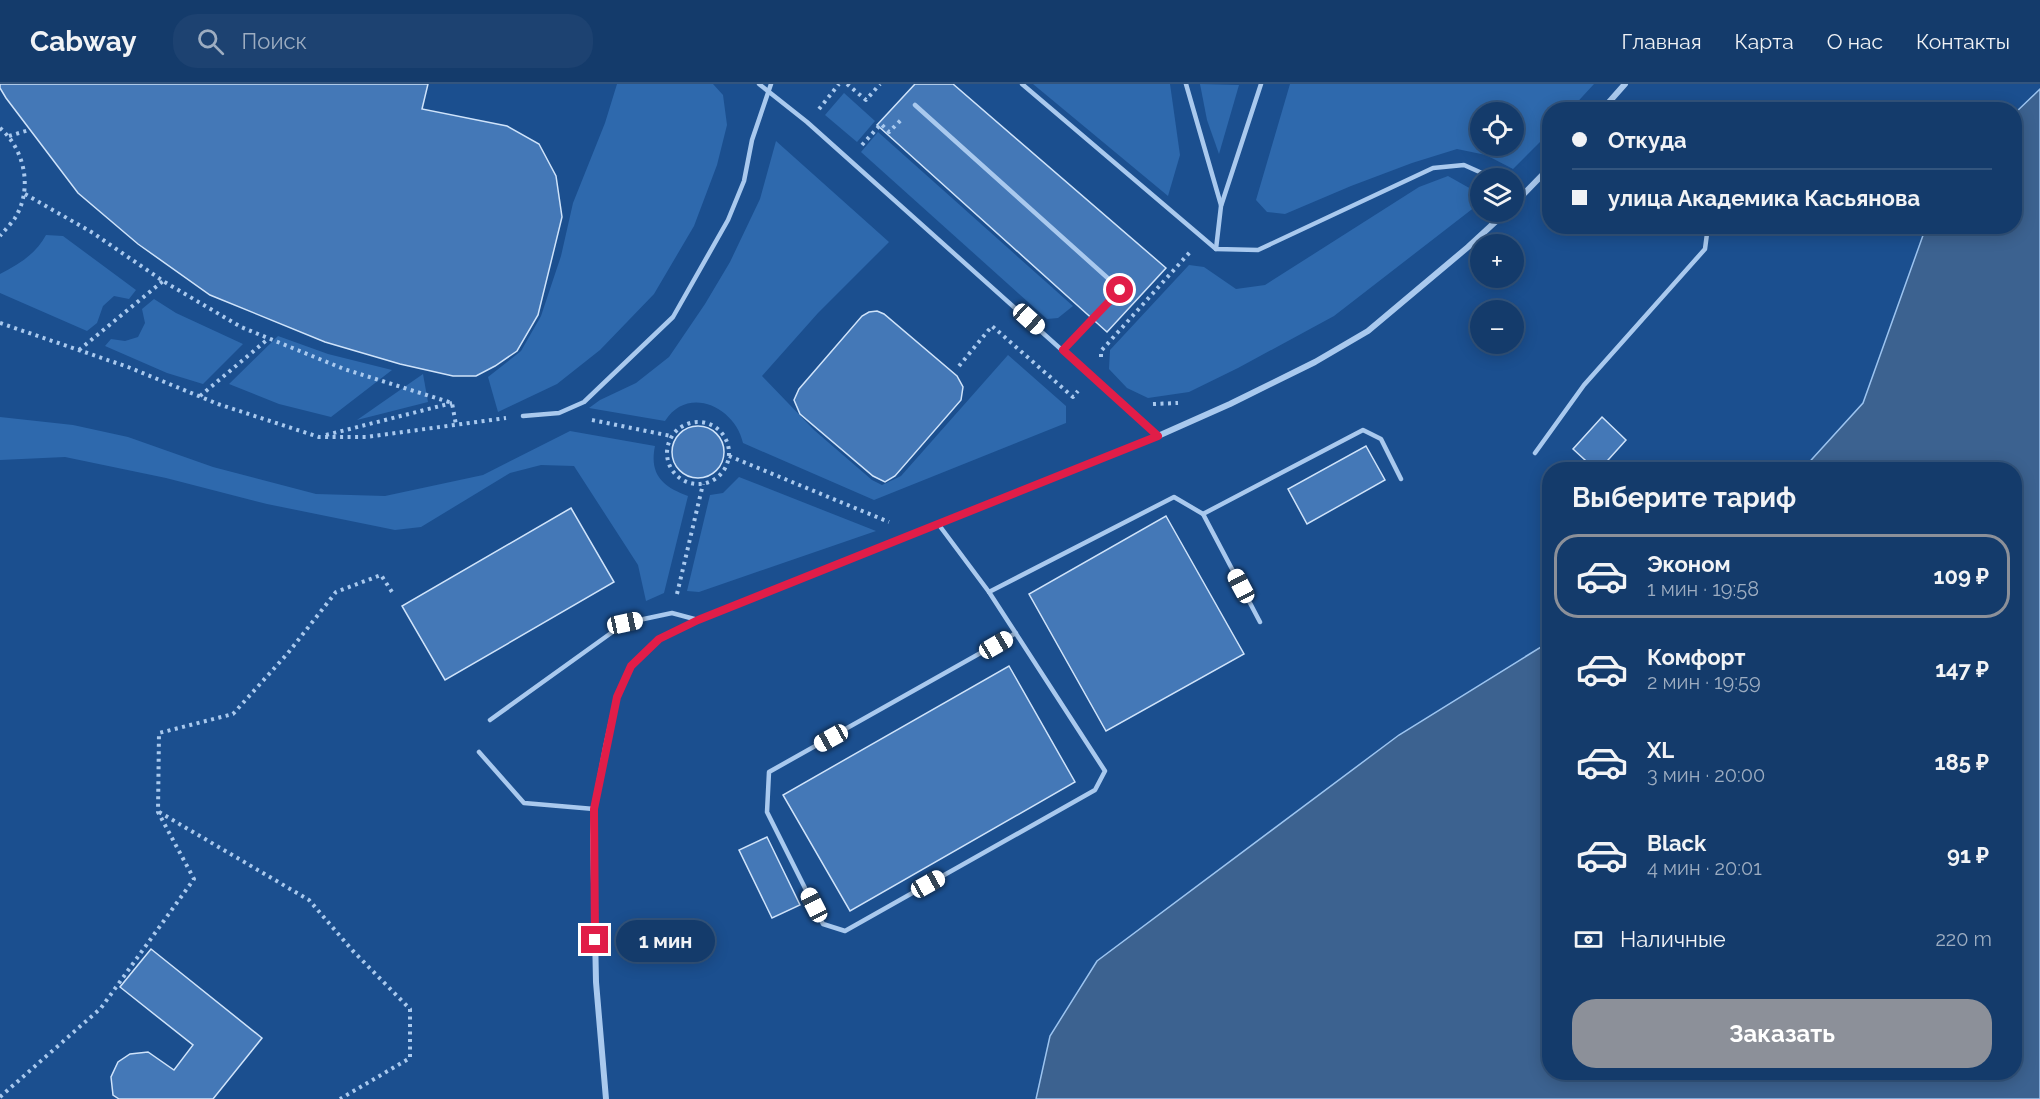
<!DOCTYPE html>
<html lang="ru">
<meta charset="utf-8">
<style>
body{margin:0;font-family:Raleway,sans-serif;background:#1d4271;color:#f1f3f6;height:100vh;display:flex;flex-direction:column;font-size:22px;white-space:nowrap}
*{box-sizing:border-box;margin:0}
p{font-size:20px;color:#9dadc1}
.icon{flex:none;width:33px;height:33px;fill:none;stroke:currentColor;stroke-width:2;stroke-linecap:round;stroke-linejoin:round}
.map{position:relative;flex:1;overflow:hidden}
.side{position:absolute;left:1542px;top:378px;width:480px;height:618px;display:flex;flex-direction:column;background:#143b6b;border-radius:24px;box-shadow:0 3px 15px #0003,0 0 0 2px #33557e}
.side>*{flex:none}
.guide{position:absolute;left:1542px;top:18px;width:480px;height:132px;border-radius:24px;box-shadow:0 3px 15px #0003,0 0 0 2px #33557e;display:grid;align-content:center;height:132px;padding:0 30px;background:#143b6b}
.controls{position:absolute;left:1470px;top:18px;display:grid;gap:12px}
.controls a{display:grid;place-items:center;width:54px;height:54px;border-radius:50%;background:#143b6b;box-shadow:0 3px 15px #0003,0 0 0 2px #33557e;font-size:30px}
.end{position:absolute;width:27px;height:27px;margin:-14px;border:8px solid #e11d48;background:#fff;box-shadow:0 0 0 3px #fff}
.from{border-radius:50%}
.bubble{position:absolute;height:42px;border-radius:21px;background:#143b6b;box-shadow:0 3px 15px #0003,0 0 0 2px #33557e;font-size:20px;font-weight:700;line-height:42px;text-align:center}
.car{position:absolute;width:18px;height:36px;margin:-18px -9px;border-radius:8px;box-shadow:0 0 4px 2px #0007;background:linear-gradient(#fff 24%,#345 0 40%,#fff 0 76%,#345 0 86%,#fff 0)}
.guide b{display:flex;align-items:center;gap:21px;height:57px;font-size:22px}
.guide b+b{border-top:2px solid #33557e}
.guide i{width:15px;height:15px;background:#f1f3f6}
ul{padding:0;list-style:none}
li{display:flex;align-items:center;gap:18px;height:84px;margin:0 12px 9px;padding:0 18px;border:3px solid transparent;border-radius:24px}
li div{flex:1}
li b{display:block;font-size:22px}
li em{font-style:normal;font-weight:700}
li.on{border-color:#8c9099}
li>.icon{width:54px;height:54px;stroke-width:1.5}
h2{padding:0 30px;font-size:27px;line-height:72px}
.pay{display:flex;align-items:center;gap:15px;height:66px;padding:0 30px;font-size:22px}
.pay p{margin-inline-start:auto}
.primary-button{display:flex;gap:12px;margin-top:auto;padding:12px 30px}
.primary-button a{flex:1;height:69px;border-radius:24px;background:#8c9099;color:#fff;font-size:24px;font-weight:700;line-height:69px;text-align:center}
header{display:flex;align-items:center;gap:36px;box-sizing:border-box;height:84px;padding:0 30px;background:#143b6b;border-bottom:2px solid #33557e}
header strong{font-size:28px}
nav{display:flex;gap:33px;margin-inline-start:auto;font-size:21px}
.search{width:420px;height:54px;background:#1d4271;display:flex;align-items:center;gap:15px;box-sizing:border-box;padding:0 21px;border-radius:24px;color:#9dadc1;font-size:22px}
.map>svg:first-child{display:block}
.green{fill:#2e69ad;fill-rule:evenodd}
.water{fill:#3c6290;stroke:#9cc4f0;stroke-width:1.5}
.building{fill:#4478b7;stroke:#cfe3fa;stroke-width:1.5}
.lines{fill:none;stroke-linecap:round;stroke-linejoin:round}
.path{stroke:#a9c9ee;stroke-width:4;stroke-dasharray:3 4.5;stroke-linecap:butt}
.service{stroke:#a9c9ee;stroke-width:4.5}
.minor{stroke:#a9c9ee;stroke-width:6}
.route{stroke:#e11d48;stroke-width:8}
</style>
<header>
<strong>Cabway</strong>
<div class="search"><svg class="icon" aria-label="search" viewBox="0 0 24 24"><circle cx="10" cy="10" r="6"/><path d="M15 15l6 6"/></svg>Поиск</div>
<nav><a>Главная</a><a>Карта</a><a>О нас</a><a>Контакты</a></nav>
</header>
<div class="map">
<svg width="2040" height="1015" viewBox="0 0 2040 1015">
<rect width="100%" height="100%" fill="#1b4f8f"/>
<!-- green -->
<g class="green">
<path d="M617 0H713L723 11 727 41 717 81 694 142 654 210 600 266 557 300 498 328 488 293 521 267 541 232 561 172 573 119 605 39Z"/>
<path d="M1033 0H1170L1180 71 1168 112Z"/>
<path d="M1200 0 1239 1 1219 70 1207 36Z"/>
<path d="M1290 0H1594L1571 25 1550 26 1549 49 1513 85 1486 71 1457 65 1412 79 1351 102 1285 130 1267 128 1256 116ZM1480 28H1514V62H1480Z"/>
<path d="M844 9 875 37 857 58 825 31Z"/>
<path d="M878 48 1073 222 1058 234 1047 235 861 68Z"/>
<path d="M776 57 889 158 818 229 762 292 814 346 872 396 882 401 901 392 1008 271 1066 322V339L874 416 743 359C735 323 688 301 665 337L589 324 600 316 636 299 669 273 705 220 730 178 760 115Z"/>
<path d="M1448 92 1480 110V119L1334 232 1238 284 1189 308 1148 314 1127 304 1109 285 1110 266 1189 181 1204 183 1236 205 1265 201 1419 103Z"/>
<path d="M46 151 63 152 136 206 129 215 114 212 103 222 97 239 87 247 0 209V190C19 180 36 170 46 151Z"/>
<path d="M154 215 176 229 243 260 203 300 167 289 105 262 111 255 125 257 138 253 145 239 142 225Z"/>
<path d="M278 252 328 270 392 286 331 333 279 320 229 300Z"/>
<path d="M423 290 428 318 357 336Z"/>
<path d="M0 333 73 341 128 353 213 383 316 410 385 412 483 391 570 347 655 362C649 391 663 403 688 412L664 509 646 517 638 481 574 382 541 381 510 389 421 443 395 446 267 420 166 394 65 373 0 376Z"/>
<path d="M739 393 876 447 699 508 687 507 710 411 723 409Z"/>
</g>
<!-- water -->
<path class="water" d="M2040 5V1015H1036L1050 952 1097 877 1399 651 1549 558 1550 988H2014V386L1803 385 1863 319 1926 143 2014 142 2015 29Z"/>
<!-- building -->
<g class="building">
<path d="M0 0H428L422 25 507 42 539 60 556 92 562 133 538 231 517 267 495 282 476 292H453L400 280 325 258 210 211 138 160 78 109 6 14 0 4Z"/>
<path d="M915 0H953L1166 184 1107 248 877 41Z"/>
<path d="M877 227 884 230 957 292 963 303 961 316 895 392 885 398 873 392 800 330 794 316 799 305 862 232 869 228Z"/>
<path d="M1602 333 1626 356 1599 386H1596L1573 365Z"/>
<circle cx="698" cy="368" r="26"/>
<path d="M1366 362 1385 396 1307 440 1288 405Z"/>
<path d="M571 424 614 498 445 596 402 522Z"/>
<path d="M1166 432 1244 570 1106 647 1029 510Z"/>
<path d="M1009 582 1075 698 850 827 783 711Z"/>
<path d="M767 753 800 821 772 834 739 766Z"/>
<path d="M151 865 262 954 213 1015H119L113 1011 111 993 118 978 130 970 148 968 174 986 193 961 120 903Z"/>
</g>
<g class="lines">
<!-- path -->
<g class="path">
<path d="M847 0 866 16 880 0"/>
<path d="M819 25 839 0"/>
<path d="M0 44C25 66 33 105 15 134 11 140 5 146 0 152"/>
<path d="M9 52 29 46"/>
<path d="M862 61 881 40 889 48 902 35"/>
<path d="M25 110 93 149 163 197 241 243 344 285 452 319 456 341"/>
<path d="M0 239 128 283 218 320 319 353H366L506 334"/>
<path d="M79 266 163 197"/>
<path d="M1101 273V267L1190 168"/>
<path d="M959 282 992 242 1073 313 1078 307"/>
<path d="M200 312 268 255"/>
<path d="M1153 320 1178 319"/>
<path d="M592 336 671 352"/>
<circle cx="698" cy="369" r="31"/>
<path d="M326 351 452 319"/>
<path d="M729 372 889 438"/>
<path d="M677 510 703 400"/>
<path d="M159 728 309 816 353 867 410 925V974L340 1015"/>
<path d="M0 1013 101 924 194 795 158 728 159 649 233 630 288 569 336 508 381 491 394 511"/>
</g>
<!-- service -->
<g class="service">
<path d="M759 0 807 38 1158 352"/>
<path d="M1022 0 1216 165 1258 166 1433 84 1464 81 1493 94"/>
<path d="M1186 0 1221 121"/>
<path d="M915 21 1121 206 1063 266"/>
<path d="M1514 104 1522 112"/>
<path d="M1216 165 1221 122 1261 0"/>
<path d="M523 332 559 329 584 318 673 233 728 136 744 97 752 56 771 0"/>
<path d="M1535 369 1584 301 1705 165 1708 142"/>
<path d="M1203 430 1363 346 1381 355 1401 395"/>
<path d="M939 441 989 508 1105 687 1095 706 845 847 823 840 767 728 769 688 1016 549"/>
<path d="M989 508 1174 413 1203 430 1260 538"/>
<path d="M490 636 625 539 672 529 698 536"/>
<path d="M479 668 524 719 594 725"/>
</g>
<!-- minor -->
<g class="minor">
<path d="M1602 26 1625 0"/>
<path d="M1514 120 1550 83"/>
<path d="M606 1015 596 898 593 751 594 725 606 663 617 613 631 582 659 555 698 536 1158 352 1230 320 1315 278 1368 247 1468 163 1506 128"/>
</g>
</g>
<g class="lines">
<!-- route -->
<path class="route" d="M595 856 594 725 617 613 631 582 659 555 698 536 1158 352 1063 266 1120 206"/>
</g>
</svg>
<div class="controls">
<a><svg class="icon" aria-label="locate" viewBox="0 0 24 24"><circle cx="12" cy="12" r="6"/><path d="M12 2v4M12 18v4M2 12h4M18 12h4"/></svg></a>
<a><svg class="icon" aria-label="layers" viewBox="0 0 24 24"><path d="M12 4l9 5-9 5-9-5zM3 14l9 5 9-5"/></svg></a>
<a>+</a>
<a>−</a>
</div>
<i class="end from" style="left:1120px;top:206px"></i>
<i class="end" style="left:595px;top:856px"></i>
<div class="bubble" style="left:616px;top:836px;width:99px">1 мин</div>
<i class="car" style="left:1029px;top:235px;rotate:132deg"></i>
<i class="car" style="left:1241px;top:502px;rotate:332deg"></i>
<i class="car" style="left:625px;top:539px;rotate:78deg"></i>
<i class="car" style="left:996px;top:561px;rotate:60deg"></i>
<i class="car" style="left:831px;top:654px;rotate:241deg"></i>
<i class="car" style="left:928px;top:800px;rotate:61deg"></i>
<i class="car" style="left:814px;top:821px;rotate:333deg"></i>
<div class="guide">
<b><i class="from"></i>Откуда</b>
<b><i></i>улица Академика Касьянова</b>
</div>
<section class="side">
<h2>Выберите тариф</h2>
<ul>
<li class="on"><svg class="icon" aria-label="car" viewBox="0 0 24 24"><path d="M5 17H2v-5l4-1 3-4h7l3 4 3 1v5h-3M9 17h6M6 11h13"/><circle cx="7" cy="17" r="2"/><circle cx="17" cy="17" r="2"/></svg><div><b>Эконом</b><p>1 мин · 19:58</p></div><em>109 ₽</em></li>
<li><svg class="icon" aria-label="car" viewBox="0 0 24 24"><path d="M5 17H2v-5l4-1 3-4h7l3 4 3 1v5h-3M9 17h6M6 11h13"/><circle cx="7" cy="17" r="2"/><circle cx="17" cy="17" r="2"/></svg><div><b>Комфорт</b><p>2 мин · 19:59</p></div><em>147 ₽</em></li>
<li><svg class="icon" aria-label="car" viewBox="0 0 24 24"><path d="M5 17H2v-5l4-1 3-4h7l3 4 3 1v5h-3M9 17h6M6 11h13"/><circle cx="7" cy="17" r="2"/><circle cx="17" cy="17" r="2"/></svg><div><b>XL</b><p>3 мин · 20:00</p></div><em>185 ₽</em></li>
<li><svg class="icon" aria-label="car" viewBox="0 0 24 24"><path d="M5 17H2v-5l4-1 3-4h7l3 4 3 1v5h-3M9 17h6M6 11h13"/><circle cx="7" cy="17" r="2"/><circle cx="17" cy="17" r="2"/></svg><div><b>Black</b><p>4 мин · 20:01</p></div><em>91 ₽</em></li>
</ul>
<div class="pay"><svg class="icon" aria-label="cash" viewBox="0 0 24 24"><path d="M3 7h18v10H3z"/><circle cx="12" cy="12" r="2"/></svg>Наличные<p>220 m</p></div>
<div class="primary-button"><a>Заказать</a></div>
</section>
</div>
